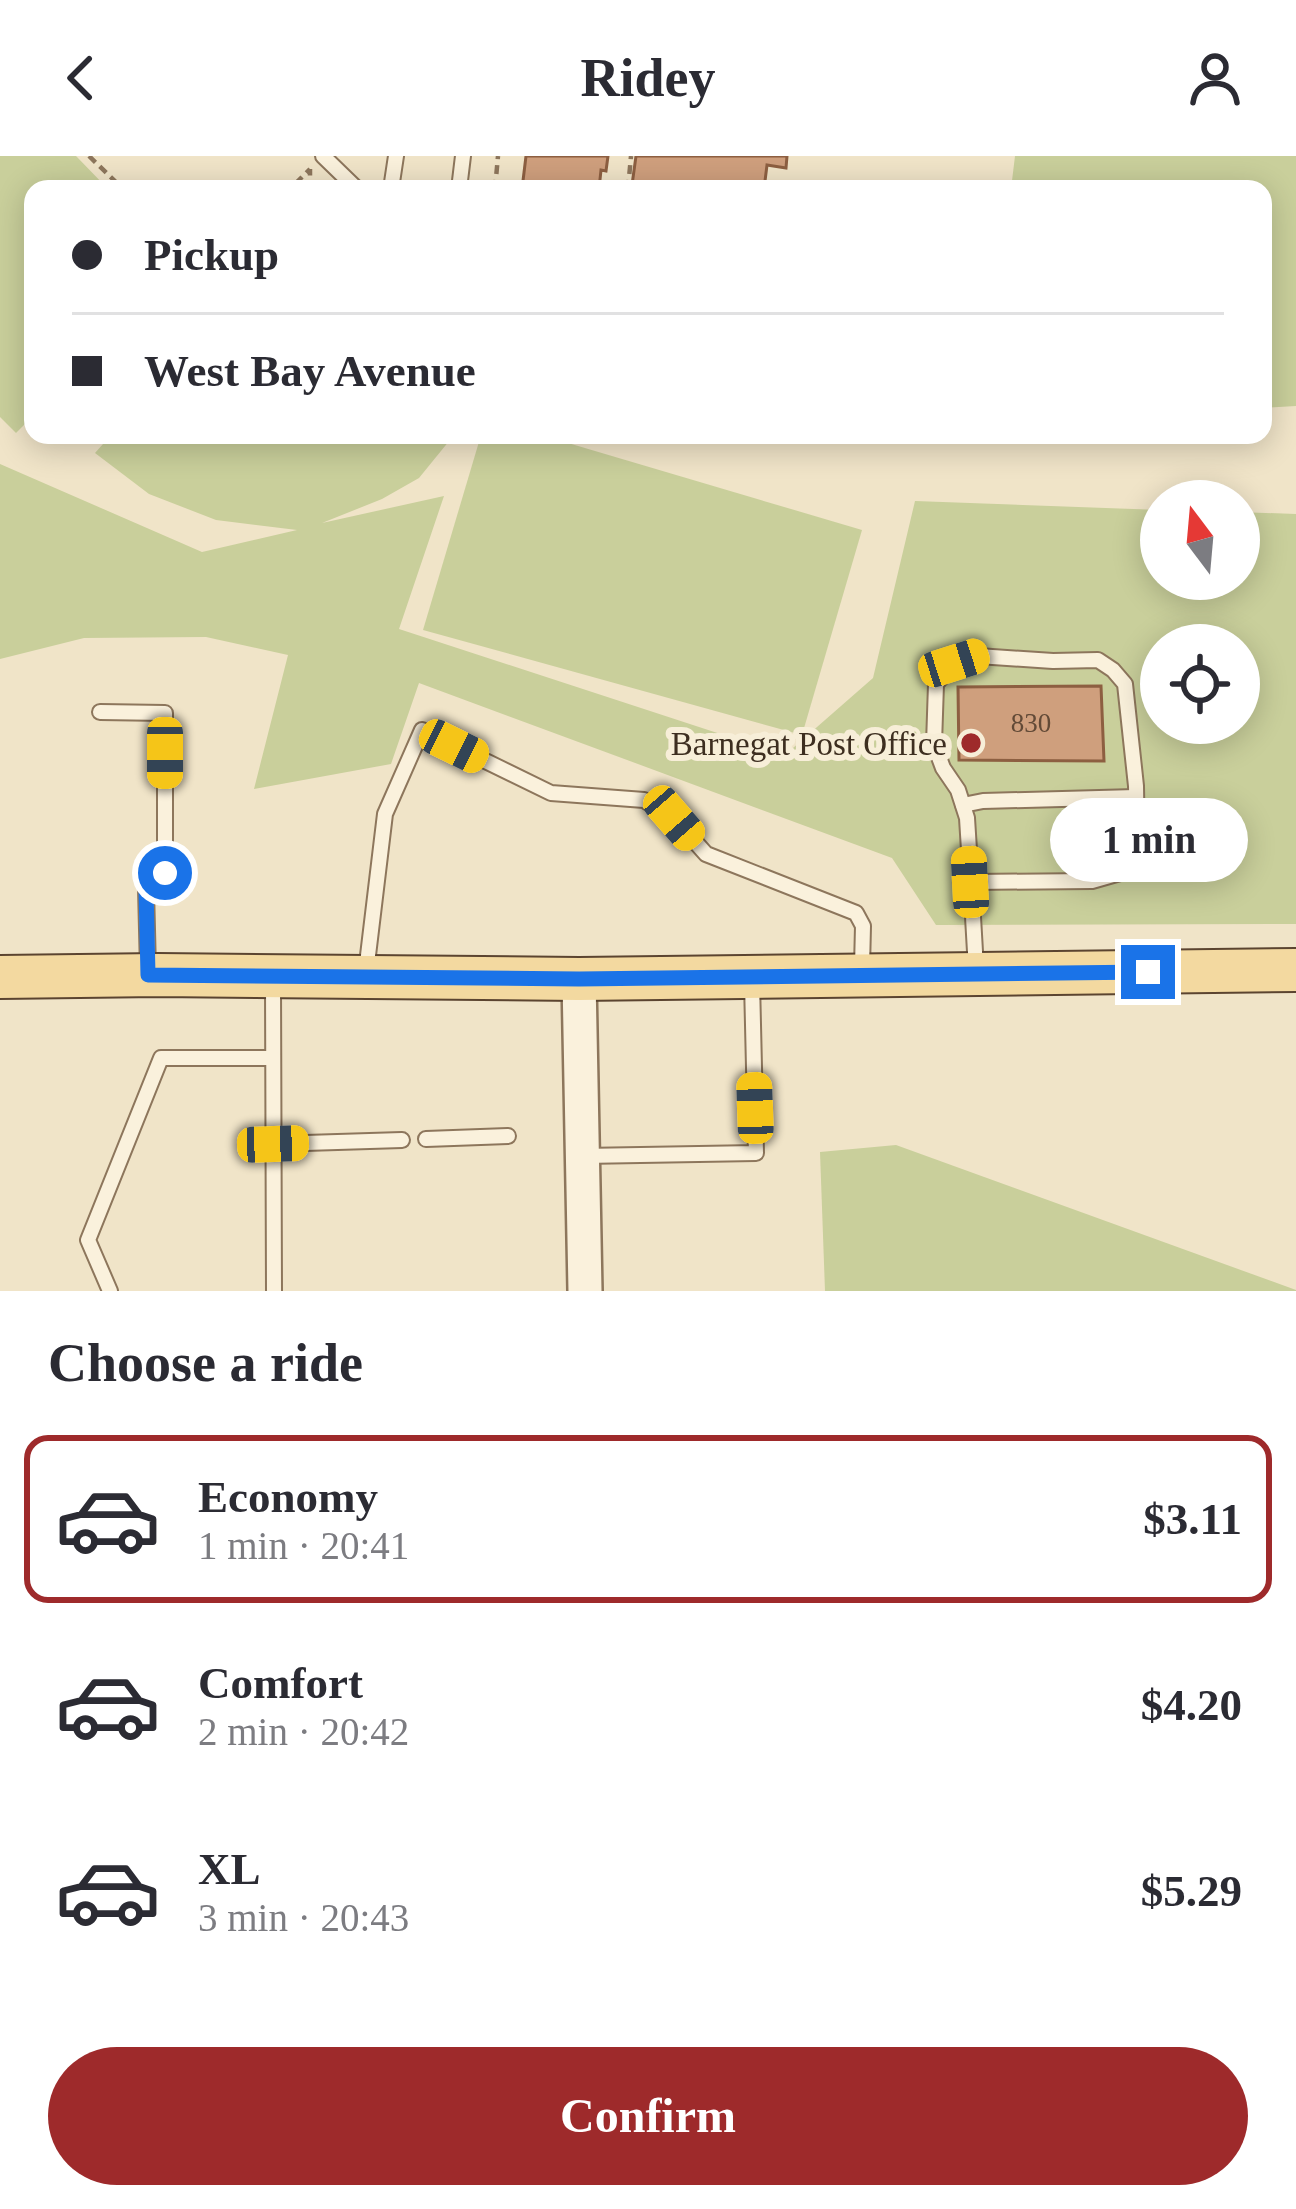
<!DOCTYPE html>
<meta charset="utf-8">
<style>
body{margin:0;font-family:"Times New Roman",serif;background:#f7f7f7;color:#2b2b33;height:100vh;display:flex;flex-direction:column;font-size:45px;white-space:nowrap}
*{box-sizing:border-box;margin:0}
p{font-size:39px;color:#7c7c81}
.icon{flex:none;width:66px;height:66px;fill:none;stroke:currentColor;stroke-width:2;stroke-linecap:round;stroke-linejoin:round}
.map{position:relative;height:1135px;overflow:hidden}
.sheet{display:flex;flex-direction:column;background:#fff;flex:1}
.sheet>*{flex:none}
.top-card{position:absolute;left:24px;top:24px;width:1248px;height:264px;border-radius:24px;box-shadow:0 6px 30px #0003;display:grid;align-content:center;height:264px;padding:0 48px;background:#fff}
.needle{width:78px;rotate:344deg}
.fabs{position:absolute;left:1140px;top:324px;display:grid;gap:24px}
.fabs a{display:grid;place-items:center;width:120px;height:120px;border-radius:50%;background:#fff;box-shadow:0 6px 30px #0003;font-size:60px}
.end{position:absolute;width:54px;height:54px;margin:-27px;border:15px solid #1a73e8;background:#fff;box-shadow:0 0 0 6px #fff}
.from{border-radius:50%}
.bubble{position:absolute;height:84px;border-radius:42px;background:#fff;box-shadow:0 6px 30px #0003;font-size:39px;font-weight:600;line-height:84px;text-align:center}
.car{position:absolute;width:36px;height:72px;margin:-36px -18px;border-radius:15px;box-shadow:0 0 9px 3px #0007;background:linear-gradient(#f5c518 24%,#345 0 40%,#f5c518 0 76%,#345 0 86%,#f5c518 0)}
.top-card b{display:flex;align-items:center;gap:42px;height:114px;font-size:45px}
.top-card b+b{border-top:3px solid #e1e1e2}
.top-card i{width:30px;height:30px;background:#2b2b33}
ul{padding:0;list-style:none}
li{display:flex;align-items:center;gap:36px;height:168px;margin:0 24px 18px;padding:0 24px;border:6px solid transparent;border-radius:24px}
li div{flex:1}
li b{display:block;font-size:45px}
li em{font-style:normal;font-weight:600}
li.selected{border-color:#9e2a2b}
li>.icon{width:108px;height:108px;stroke-width:1.5}
h2{padding:0 48px;font-size:54px;line-height:144px}
.button{display:flex;gap:24px;margin-top:auto;padding:24px 48px}
.button a{flex:1;height:138px;border-radius:72px;background:#9e2a2b;color:#fff;font-size:48px;font-weight:600;line-height:138px;text-align:center}
header{display:flex;justify-content:space-between;align-items:center;height:156px;padding:0 48px;background:#fff;font-size:54px;font-weight:600}
.map>svg:first-child{display:block}
.green{fill:#c9cf9b;fill-rule:evenodd}
.building{fill:#cf9f7d;stroke:#8d5f41;stroke-width:3}
.lines{fill:none;stroke-linecap:round;stroke-linejoin:round}
.service-casing{stroke:#8d765c;stroke-width:18}
.tertiary-casing{stroke:#8d765c;stroke-width:38}
.primary-casing{stroke:#5b4430;stroke-width:46}
.path{stroke:#8d765c;stroke-width:4.5;stroke-dasharray:9 6;stroke-linecap:butt}
.service{stroke:#faf1dc;stroke-width:14}
.tertiary{stroke:#faf1dc;stroke-width:33}
.primary{stroke:#f3d9a0;stroke-width:42}
.route{stroke:#1a73e8;stroke-width:15}
.poi-dot{fill:#9e2a2b;stroke:#f7eed8;stroke-width:4.5}
.labels{text-anchor:middle;stroke-width:12;stroke-linejoin:round;paint-order:stroke}
.number-label{font-size:27px;fill:#624a37}
.poi-label{font-size:33px;fill:#3d2e20;stroke:#f7eed8;text-anchor:end}
</style>
<header><svg class="icon" aria-label="back" viewBox="0 0 24 24"><path d="M15 5l-7 7 7 7"/></svg>Ridey<svg class="icon" aria-label="person" viewBox="0 0 24 24"><circle cx="12" cy="8" r="4"/><path d="M4 21q1-7 8-7t8 7"/></svg></header>
<div class="map">
<svg width="1296" height="1135" viewBox="0 0 1296 1135">
<rect width="100%" height="100%" fill="#f0e4c8"/>
<!-- green -->
<g class="green">
<path d="M0 0H76L108 33H33V260L16 277 0 261Z"/>
<path d="M1015 0H1296V250L1263 252V33H1011Z"/>
<path d="M111 279H454L419 322 382 343 322 367 444 340 399 473 785 599 873 522 915 345 1161 354V423H1239V356L1296 358V768L936 769 892 702 419 527 391 608 254 633 288 499 206 481 84 482 0 503V308L202 396 297 374 216 364 149 338 95 297ZM1161 489H1239V567H1161Z"/>
<path d="M481 279H541L862 374 802 579 423 474Z"/>
<path d="M896 989 1296 1134V1135H825L820 996Z"/>
</g>
<!-- building -->
<g class="building">
<path d="M526 0H608L606 15 601 14 599 33H522Z"/>
<path d="M636 0H787L786 12 767 9 764 33H666L632 29Z"/>
<path d="M1101 530 1104 605 959 604 958 531Z"/>
</g>
<g class="lines">
<!-- service casing -->
<g class="service-casing">
<g id="service">
<path d="M323 0 357 33"/>
<path d="M391 33 396 0"/>
<path d="M459 33 463 0"/>
<path d="M100 556 165 557V717L146 733 148 814"/>
<path d="M963 649 983 645 1136 641"/>
<path d="M971 726 1092 725 1120 717 1137 693 1136 630 1125 528 1113 514 1098 504 1053 505 978 500 954 507 936 528 934 588 943 612 958 634 967 662 971 726 976 813"/>
<path d="M366 816 385 658 422 574 551 637 644 644 674 662 706 698 856 757 863 770 862 811"/>
<path d="M273 828 274 1135"/>
<path d="M426 983 508 980"/>
<path d="M273 988 402 984"/>
<path d="M583 1000 756 997 752 826"/>
<path d="M110 1135 88 1084 161 902H273"/>
</g>
</g>
<!-- tertiary casing -->
<g class="tertiary-casing">
<path id="tertiary" d="M579 823 585 1135"/>
</g>
<!-- primary casing -->
<g class="primary-casing">
<path id="primary" d="M0 821 158 819 579 823 1296 814"/>
</g>
<!-- path -->
<g class="path">
<path d="M89 0 123 33"/>
<path d="M282 33 294 29 310 13"/>
<path d="M305 33 310 26V13"/>
<path d="M495 33 498 0"/>
<path d="M628 33 631 0"/>
</g>
<!-- service -->
<use href="#service" class="service"/>
<!-- tertiary -->
<use href="#tertiary" class="tertiary"/>
<!-- primary -->
<use href="#primary" class="primary"/>
</g>
<g class="lines">
<!-- route -->
<path class="route" d="M165 717 146 733 148 819 579 823 1148 816"/>
</g>
<!-- markers -->
<circle class="poi-dot" cx="971" cy="587" r="12"/>
<g class="labels">
<!-- number labels -->
<g class="number-label">
<text x="1031" y="576">830</text>
</g>
<!-- poi labels -->
<g class="poi-label">
<text x="947" y="599">Barnegat Post Office</text>
</g>
</g>
</svg>
<div class="fabs">
<a><svg class="needle" viewBox="-14 -14 28 28"><path d="M0-13l5 13h-10z" fill="#e53935"/><path d="M0 13l5-13h-10z" fill="#7c7c81"/></svg></a>
<a><svg class="icon" aria-label="locate" viewBox="0 0 24 24"><circle cx="12" cy="12" r="6"/><path d="M12 2v4M12 18v4M2 12h4M18 12h4"/></svg></a>
</div>
<i class="end from" style="left:165px;top:717px"></i>
<i class="end" style="left:1148px;top:816px"></i>
<div class="bubble" style="left:1050px;top:642px;width:198px">1 min</div>
<i class="car" style="left:954px;top:507px;rotate:72deg"></i>
<i class="car" style="left:454px;top:590px;rotate:116deg"></i>
<i class="car" style="left:165px;top:597px;rotate:180deg"></i>
<i class="car" style="left:674px;top:662px;rotate:139deg"></i>
<i class="car" style="left:970px;top:726px;rotate:357deg"></i>
<i class="car" style="left:755px;top:952px;rotate:358deg"></i>
<i class="car" style="left:273px;top:988px;rotate:88deg"></i>
<div class="top-card">
<b><i class="from"></i>Pickup</b>
<b><i></i>West Bay Avenue</b>
</div>
</div>
<section class="sheet">
<h2>Choose a ride</h2>
<ul>
<li class="selected"><svg class="icon" aria-label="car" viewBox="0 0 24 24"><path d="M5 17H2v-5l4-1 3-4h7l3 4 3 1v5h-3M9 17h6M6 11h13"/><circle cx="7" cy="17" r="2"/><circle cx="17" cy="17" r="2"/></svg><div><b>Economy</b><p>1 min · 20:41</p></div><em>$3.11</em></li>
<li><svg class="icon" aria-label="car" viewBox="0 0 24 24"><path d="M5 17H2v-5l4-1 3-4h7l3 4 3 1v5h-3M9 17h6M6 11h13"/><circle cx="7" cy="17" r="2"/><circle cx="17" cy="17" r="2"/></svg><div><b>Comfort</b><p>2 min · 20:42</p></div><em>$4.20</em></li>
<li><svg class="icon" aria-label="car" viewBox="0 0 24 24"><path d="M5 17H2v-5l4-1 3-4h7l3 4 3 1v5h-3M9 17h6M6 11h13"/><circle cx="7" cy="17" r="2"/><circle cx="17" cy="17" r="2"/></svg><div><b>XL</b><p>3 min · 20:43</p></div><em>$5.29</em></li>
</ul>
<div class="button"><a>Confirm</a></div>
</section>
